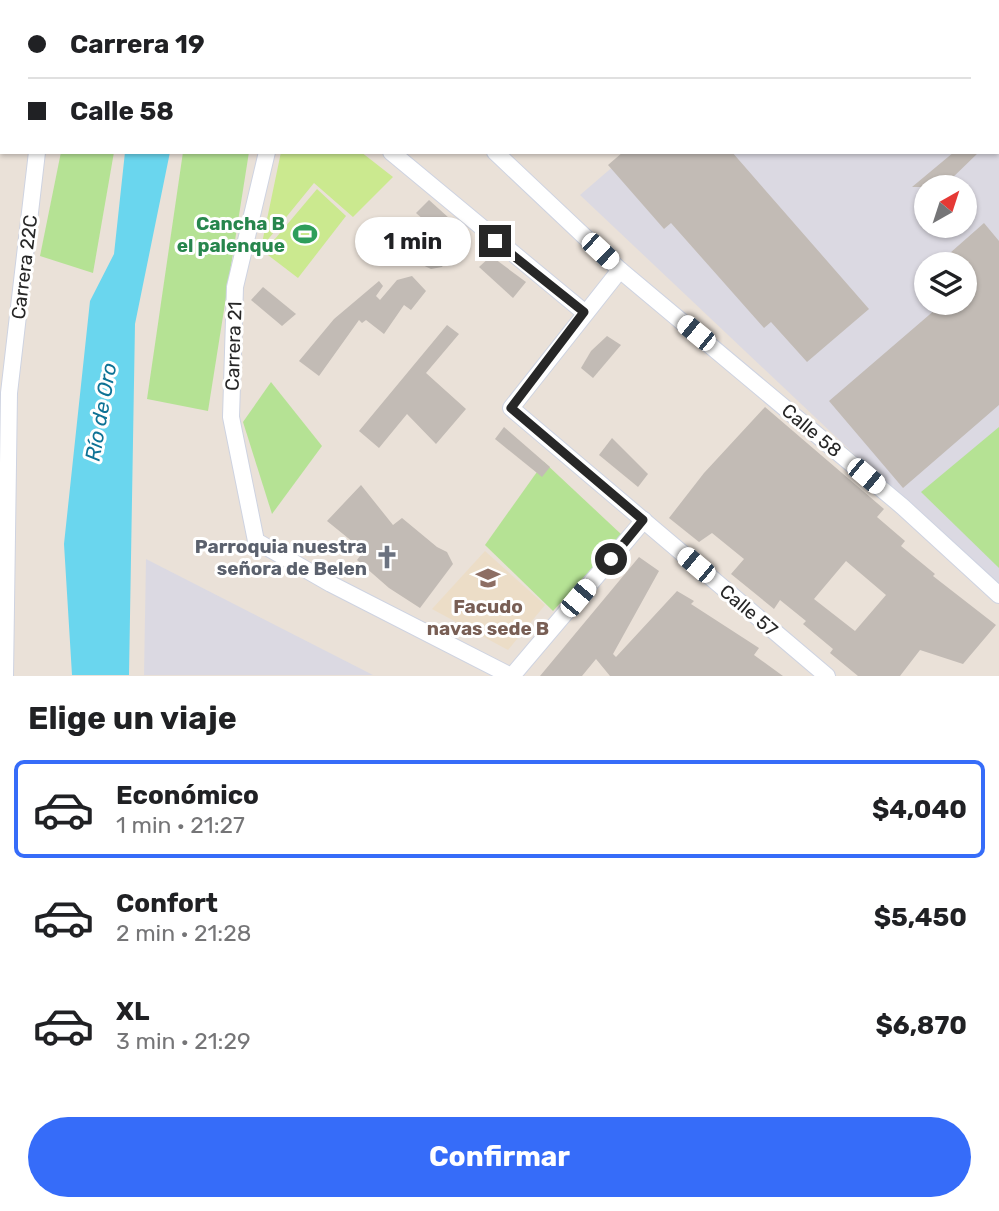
<!DOCTYPE html>
<html lang="es">
<meta charset="utf-8">
<style>
body{margin:0;font-family:Rubik,sans-serif;background:#f2f2f2;color:#202124;height:100vh;display:flex;flex-direction:column;font-size:26px;white-space:nowrap}
*{box-sizing:border-box;margin:0}
p{font-size:23px;color:#757577}
.icon{flex:none;width:38px;height:38px;fill:none;stroke:currentColor;stroke-width:2;stroke-linecap:round;stroke-linejoin:round}
.map{position:relative;height:676px;overflow:hidden}
.details{display:flex;flex-direction:column;background:#fff;flex:1}
.details>*{flex:none}
.top-card{position:absolute;left:0px;top:0px;width:999px;height:154px;box-shadow:0 2px 5px #0004;display:grid;align-content:center;height:154px;padding:0 28px;background:#fff}
.needle{width:46px;rotate:39deg}
.fabs{position:absolute;left:914px;top:175px;display:grid;gap:14px}
.fabs a{display:grid;place-items:center;width:63px;height:63px;border-radius:50%;background:#fff;box-shadow:0 2px 5px #0004;font-size:35px}
.end{position:absolute;width:32px;height:32px;margin:-16px;border:9px solid #272727;background:#fff;box-shadow:0 0 0 4px #fff}
.from{border-radius:50%}
.bubble{position:absolute;height:49px;border-radius:24px;background:#fff;box-shadow:0 2px 5px #0004;font-size:23px;font-weight:700;line-height:49px;text-align:center}
.car{position:absolute;width:21px;height:42px;margin:-21px -10px;border-radius:9px;box-shadow:0 0 5px 2px #0007;background:linear-gradient(#fff 24%,#345 0 40%,#fff 0 76%,#345 0 86%,#fff 0)}
.top-card b{display:flex;align-items:center;gap:24px;height:66px;font-size:26px}
.top-card b+b{border-top:2px solid #e0e0e0}
.top-card i{width:18px;height:18px;background:#202124}
ul{padding:0;list-style:none}
li{display:flex;align-items:center;gap:21px;height:98px;margin:0 14px 10px;padding:0 14px;border:4px solid transparent;border-radius:10px}
li div{flex:1}
li b{display:block;font-size:26px}
li em{font-style:normal;font-weight:700}
li.current{border-color:#366cf9}
li>.icon{width:63px;height:63px;stroke-width:1.5}
h2{padding:0 28px;font-size:32px;line-height:84px}
.primary-button{display:flex;gap:14px;margin-top:auto;padding:14px 28px}
.primary-button a{flex:1;height:80px;border-radius:42px;background:#366cf9;color:#fff;font-size:28px;font-weight:700;line-height:80px;text-align:center}
.map>svg:first-child{display:block}
.industrial{fill:#dbd9e2;fill-rule:evenodd}
.education{fill:#ecddc7}
.green{fill:#b5e294}
.pitch{fill:#cbe98f}
.water{fill:#6ad6ee}
.building{fill:#c2bbb5;fill-rule:evenodd}
.lines{fill:none;stroke-linecap:round;stroke-linejoin:round}
.street-casing{stroke:#ced3e1;stroke-width:18}
.street{stroke:#fff;stroke-width:16}
.route{stroke:#272727;stroke-width:9}
.labels{text-anchor:middle;stroke-width:6;stroke-linejoin:round;paint-order:stroke}
.leisure-label{font-size:19px;font-weight:bold;fill:#27864d;stroke:#fff;text-anchor:end}
.street-label{font-size:19px;fill:#272727;stroke:#fff}
.worship-label{font-size:19px;font-weight:bold;fill:#5b616d;stroke:#fff;text-anchor:end}
.education-label{font-size:19px;font-weight:bold;fill:#785e54;stroke:#fff}
.water-label{font-size:21px;font-style:italic;fill:#0d7295;stroke:#fff}
</style>
<div class="map">
<svg width="999" height="676" viewBox="0 0 999 676">
<rect width="100%" height="100%" fill="#eae1d8"/>
<!-- industrial -->
<g class="industrial">
<path d="M811 0H999V591L580 195 630 152H998V2H809ZM926 187H964V226H926ZM926 264H964V303H926Z"/>
<path d="M146 559 373 675H144Z"/>
</g>
<!-- education -->
<path class="education" d="M485 551 545 605 508 650 432 609Z"/>
<!-- green -->
<g class="green">
<path d="M61 152H114L93 273 40 256Z"/>
<path d="M183 152H249L208 411 147 399Z"/>
<path d="M271 382 322 446 272 514 243 422Z"/>
<path d="M999 427V568L921 492Z"/>
<path d="M544 462 622 535 553 611 485 545Z"/>
</g>
<!-- pitch -->
<g class="pitch">
<path d="M281 152H361L393 177 353 217 314 183 261 248Z"/>
<path d="M317 189 346 216 298 278 264 252Z"/>
</g>
<!-- water -->
<path class="water" d="M125 152H170L135 324 129 675H72L64 544 90 301 114 254Z"/>
<!-- building -->
<g class="building">
<path d="M623 152H732L869 309 807 362 771 322 764 328 671 223 664 229 608 165Z"/>
<path d="M954 152H979L947 183 951 187H912Z"/>
<path d="M429 200 459 227 448 241 416 213Z"/>
<path d="M984 223 999 241V405L903 488 829 401 943 303H964V281L971 276 964 264 950 253Z"/>
<path d="M438 247 451 254 442 267 431 269 414 261 424 249Z"/>
<path d="M491 256 526 282 513 298 479 267Z"/>
<path d="M412 276 426 291 411 310 404 305 384 334 366 320 362 323 359 320 319 376 299 361 334 319 379 281 383 286 376 296 380 300 397 280Z"/>
<path d="M263 287 296 314 282 326 251 300Z"/>
<path d="M447 325 459 334 426 373 466 409 436 444 407 414 379 448 359 431Z"/>
<path d="M607 336 621 345 593 378 581 368 591 351Z"/>
<path d="M765 407 884 509 877 517 905 541 901 546 935 574 933 576 996 625 963 664 920 650 900 676H858L830 653 833 649 803 624 806 621 780 600 774 609 731 574 744 559 712 533 699 542 669 518 704 473ZM846 561 886 595 855 631 814 599Z"/>
<path d="M504 427 550 467 542 477 495 439Z"/>
<path d="M612 438 648 474 638 487 599 455Z"/>
<path d="M361 485 393 525 402 518 437 547 447 552 453 564 420 608 389 588 357 560 364 551 327 521Z"/>
<path d="M639 557 659 571 613 654 616 657 677 591 694 601 691 604 759 648 754 655 783 676H610L596 659 582 676H540Z"/>
</g>
<g class="lines">
<!-- street casing -->
<g class="street-casing">
<g id="street">
<path d="M59 2V0"/>
<path d="M998 66 999 64"/>
<path d="M267 152 235 287 231 417 256 541 331 584 511 676"/>
<path d="M391 152 584 312"/>
<path d="M495 152 620 270 903 507 999 595"/>
<path d="M620 270 511 408 827 676"/>
<path d="M5 676 9 393 37 152"/>
<path d="M512 676 644 520"/>
</g>
</g>
<!-- street -->
<use href="#street" class="street"/>
</g>
<g class="lines">
<!-- route -->
<path class="route" d="M495 241 584 312 511 408 643 520 611 559"/>
</g>
<!-- icons -->
<defs>
<g id="stadium-bare" transform="scale(1.89)"><path d="M0-5a6.5 5 0 1 0 0 10a6.5 5 0 1 0 0-10ZM-3.5-1.8h7v3.6h-7Z" fill="#2e9e5b" stroke="#fff" stroke-width="2.5" paint-order="stroke"/></g>
<g id="church-bare" transform="scale(1.89)"><path d="M-1.2-6h2.4v3.5h3.3v2.4h-3.3V6h-2.4V-.1h-3.3v-2.4h3.3Z" fill="#6b7280" stroke="#fff" stroke-width="2.5" paint-order="stroke"/></g>
<g id="school-bare" transform="scale(1.89)"><path d="M0-5L7-2L0 1L-7-2ZM-4 1L0 2.5L4 1V4Q0 6-4 4Z" fill="#8d6e63" stroke="#fff" stroke-width="2.5" paint-order="stroke"/></g>
</defs>
<g fill-rule="evenodd">
<use href="#stadium-bare" x="305" y="234"/>
<use href="#church-bare" x="387" y="557"/>
<use href="#school-bare" x="488" y="578"/>
</g>
<g class="labels">
<!-- leisure labels -->
<g class="leisure-label">
<text x="285" y="230">Cancha B<tspan x="285" dy="22">el palenque</tspan></text>
</g>
<!-- street labels -->
<g class="street-label">
<text transform="translate(24 267) rotate(-83)" y="7">Carrera 22C</text>
<text transform="translate(233 346) rotate(-88)" y="7">Carrera 21</text>
<text transform="translate(812 430) rotate(40)" y="7">Calle 58</text>
<text transform="translate(749 610) rotate(40)" y="7">Calle 57</text>
</g>
<!-- worship labels -->
<g class="worship-label">
<text x="367" y="553">Parroquia nuestra<tspan x="367" dy="22">señora de Belen</tspan></text>
</g>
<!-- education labels -->
<g class="education-label">
<text x="488" y="613">Facudo<tspan x="488" dy="22">navas sede B</tspan></text>
</g>
<!-- water labels -->
<g class="water-label">
<text transform="translate(101 412) rotate(-80)" y="7">Río de Oro</text>
</g>
</g>
</svg>
<div class="fabs">
<a><svg class="needle" viewBox="-14 -14 28 28"><path d="M0-13l5 13h-10z" fill="#e53935"/><path d="M0 13l5-13h-10z" fill="#757577"/></svg></a>
<a><svg class="icon" aria-label="layers" viewBox="0 0 24 24"><path d="M12 4l9 5-9 5-9-5zM3 14l9 5 9-5"/></svg></a>
</div>
<i class="end from" style="left:611px;top:559px"></i>
<i class="end" style="left:495px;top:241px"></i>
<div class="bubble" style="left:355px;top:217px;width:116px">1 min</div>
<i class="car" style="left:600px;top:251px;rotate:133deg"></i>
<i class="car" style="left:696px;top:333px;rotate:309deg"></i>
<i class="car" style="left:866px;top:476px;rotate:130deg"></i>
<i class="car" style="left:696px;top:565px;rotate:310deg"></i>
<i class="car" style="left:578px;top:598px;rotate:40deg"></i>
<div class="top-card">
<b><i class="from"></i>Carrera 19</b>
<b><i></i>Calle 58</b>
</div>
</div>
<section class="details">
<h2>Elige un viaje</h2>
<ul>
<li class="current"><svg class="icon" aria-label="car" viewBox="0 0 24 24"><path d="M5 17H2v-5l4-1 3-4h7l3 4 3 1v5h-3M9 17h6M6 11h13"/><circle cx="7" cy="17" r="2"/><circle cx="17" cy="17" r="2"/></svg><div><b>Económico</b><p>1 min · 21:27</p></div><em>$4,040</em></li>
<li><svg class="icon" aria-label="car" viewBox="0 0 24 24"><path d="M5 17H2v-5l4-1 3-4h7l3 4 3 1v5h-3M9 17h6M6 11h13"/><circle cx="7" cy="17" r="2"/><circle cx="17" cy="17" r="2"/></svg><div><b>Confort</b><p>2 min · 21:28</p></div><em>$5,450</em></li>
<li><svg class="icon" aria-label="car" viewBox="0 0 24 24"><path d="M5 17H2v-5l4-1 3-4h7l3 4 3 1v5h-3M9 17h6M6 11h13"/><circle cx="7" cy="17" r="2"/><circle cx="17" cy="17" r="2"/></svg><div><b>XL</b><p>3 min · 21:29</p></div><em>$6,870</em></li>
</ul>
<div class="primary-button"><a>Confirmar</a></div>
</section>
